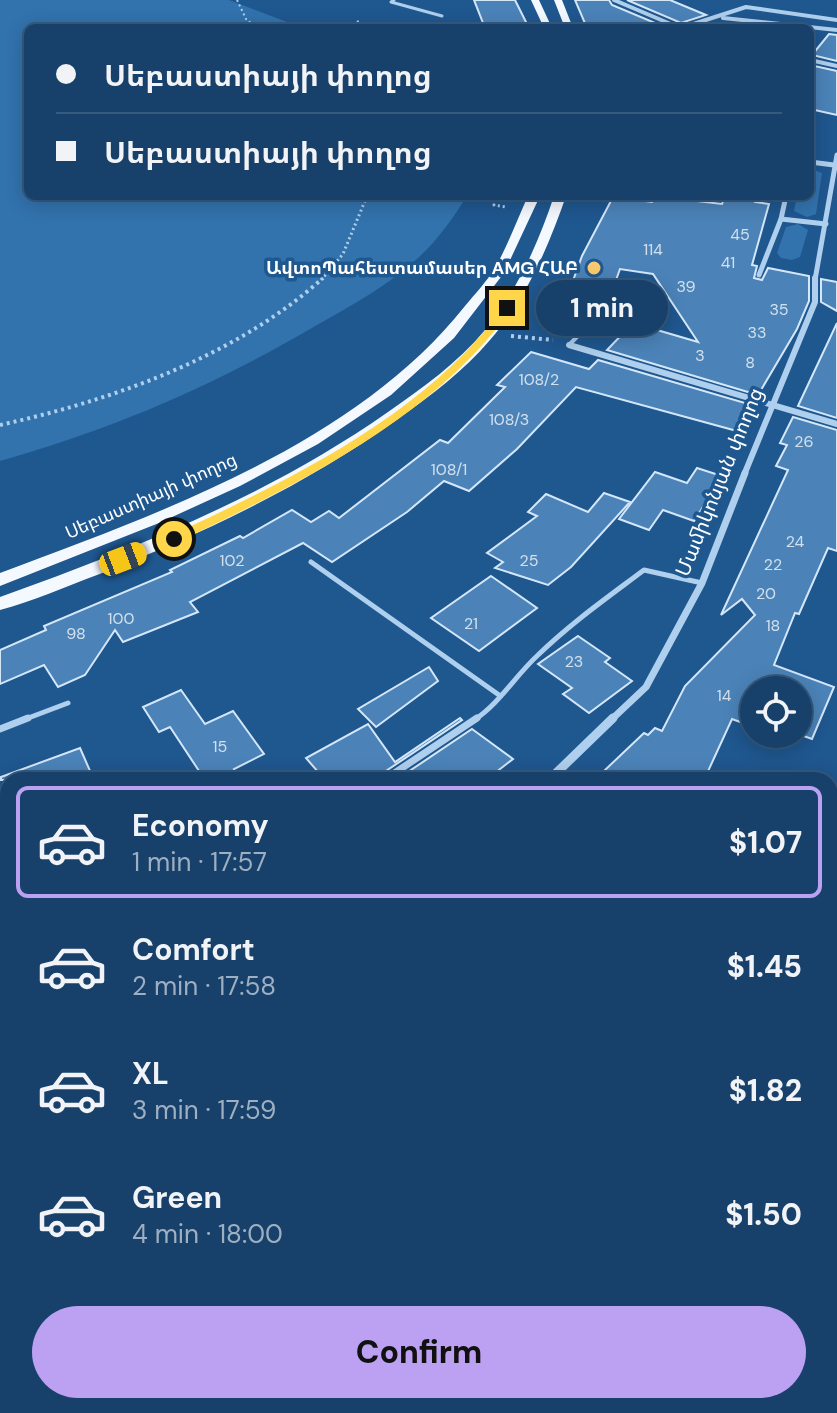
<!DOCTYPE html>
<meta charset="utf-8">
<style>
body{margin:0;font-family:"DM Sans","Noto Sans Armenian",sans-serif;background:#204871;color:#f1f3f6;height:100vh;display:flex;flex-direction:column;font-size:30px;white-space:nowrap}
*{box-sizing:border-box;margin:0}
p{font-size:26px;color:#9eafc1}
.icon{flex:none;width:44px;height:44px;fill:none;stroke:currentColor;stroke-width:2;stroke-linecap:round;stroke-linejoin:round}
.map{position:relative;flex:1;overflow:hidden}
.side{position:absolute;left:0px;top:772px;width:838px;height:642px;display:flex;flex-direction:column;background:#17416b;border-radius:24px 24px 0 0;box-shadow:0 4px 20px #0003,0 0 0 2px #365a7e}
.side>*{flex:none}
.guide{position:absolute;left:24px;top:24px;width:790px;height:176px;border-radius:12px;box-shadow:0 4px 20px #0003,0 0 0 2px #365a7e;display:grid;align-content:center;height:176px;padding:0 32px;background:#17416b}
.buttons{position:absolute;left:740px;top:676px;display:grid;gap:16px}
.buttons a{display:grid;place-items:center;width:72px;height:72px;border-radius:50%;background:#17416b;box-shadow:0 4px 20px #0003,0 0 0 2px #365a7e;font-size:40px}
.end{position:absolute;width:36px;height:36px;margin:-18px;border:10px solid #ffd54a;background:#111;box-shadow:0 0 0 4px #111}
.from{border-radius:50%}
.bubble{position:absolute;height:56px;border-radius:28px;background:#17416b;box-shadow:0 4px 20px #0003,0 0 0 2px #365a7e;font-size:26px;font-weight:800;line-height:56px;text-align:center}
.car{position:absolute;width:24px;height:48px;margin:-24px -12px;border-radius:10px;box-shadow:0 0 6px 2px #0007;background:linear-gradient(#f5c518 24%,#345 0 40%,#f5c518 0 76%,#345 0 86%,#f5c518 0)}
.guide b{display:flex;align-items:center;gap:28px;height:76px;font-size:30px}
.guide b+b{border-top:2px solid #365a7e}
.guide i{width:20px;height:20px;background:#f1f3f6}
ul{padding:14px 0 0;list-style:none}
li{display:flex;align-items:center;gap:24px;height:112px;margin:0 16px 12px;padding:0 16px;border:4px solid transparent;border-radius:12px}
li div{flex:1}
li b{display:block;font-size:30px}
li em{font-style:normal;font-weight:800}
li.active{border-color:#bca0f2}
li>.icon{width:72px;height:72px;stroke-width:1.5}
.cta{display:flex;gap:16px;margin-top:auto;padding:16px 32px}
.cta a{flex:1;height:92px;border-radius:48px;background:#bca0f2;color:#111;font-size:32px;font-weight:800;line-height:92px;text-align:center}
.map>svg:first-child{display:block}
.green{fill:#3272ad}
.building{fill:#4b83b8;stroke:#d4e7f9;stroke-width:2}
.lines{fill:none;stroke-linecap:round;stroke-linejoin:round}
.path-far2{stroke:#aecfed;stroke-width:2;stroke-dasharray:2 3;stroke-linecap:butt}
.path-far1{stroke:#aecfed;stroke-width:3;stroke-dasharray:2 3;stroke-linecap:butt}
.path{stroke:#aecfed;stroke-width:4;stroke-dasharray:3 4;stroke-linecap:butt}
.lane-far3{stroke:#aecfed;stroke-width:3}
.lane-far2{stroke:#aecfed;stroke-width:4}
.lane-far1{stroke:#aecfed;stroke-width:5}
.lane{stroke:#aecfed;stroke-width:7}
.street-far5{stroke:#aecfed;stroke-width:4}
.street-far4{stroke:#aecfed;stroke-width:5}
.street-far3{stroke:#aecfed;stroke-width:6}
.street-far2{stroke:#aecfed;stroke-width:7}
.street-far1{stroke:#aecfed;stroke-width:9}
.street{stroke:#aecfed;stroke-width:11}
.primary{fill:#f4f9ff;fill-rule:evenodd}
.route{fill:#ffd54a}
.poi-dot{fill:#fbc96e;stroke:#1f578f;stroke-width:3}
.labels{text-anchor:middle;stroke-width:7;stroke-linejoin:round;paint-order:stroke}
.number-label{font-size:16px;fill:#d2e0ed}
.far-poi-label{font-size:18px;font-weight:bold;fill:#fff;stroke:#1f578f;text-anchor:end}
.far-street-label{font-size:18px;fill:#fff;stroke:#1f578f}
.street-label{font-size:20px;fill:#fff;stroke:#1f578f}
</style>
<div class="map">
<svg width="837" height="1413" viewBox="0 0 837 1413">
<rect width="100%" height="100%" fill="#1f578f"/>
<!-- green -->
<g class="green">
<path d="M0 0H229L303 28H28V196H467C453 218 438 240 418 258 389 285 351 306 317 325 213 386 116 428 0 461Z"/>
<path d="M810 168 822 173 816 214 807 217 794 211 797 196H810Z"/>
<path d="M798 224 808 230 800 257 792 260 781 258 777 253 786 227Z"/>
</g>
<!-- building -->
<g class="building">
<path d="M474 0H515L529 28H485Z"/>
<path d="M575 0H609L612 5 667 28H587Z"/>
<path d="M627 0H670L706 15 681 23Z"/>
<path d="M829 34 837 35V61L812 55Z"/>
<path d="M810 65 837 71V115L810 109Z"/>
<path d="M654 196 722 204 725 196H756L755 202 769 204 752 265 757 266 754 278 762 280 768 268 809 276V301L797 329 758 395 607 350 633 323 698 342 653 274 620 269 607 305 566 300 582 256 613 197 652 202Z"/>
<path d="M821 279 837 282V311L821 302Z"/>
<path d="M837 323V418L798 406Z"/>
<path d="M531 352 589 369 598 360 752 405 737 431 576 387 517 449 469 491 444 481 407 512 332 562 303 543 190 602 198 612 123 642 115 630 85 675 58 687 44 665 0 684V650L46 630 44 626 172 572 170 570 240 536 243 538 292 510 311 522 329 511 339 518 440 440 448 443 505 387 497 385Z"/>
<path d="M793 417 837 430V551L828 548 799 614 795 613 774 665 834 687 812 739 798 734V690H754V727L732 719 704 780H622L605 770 644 733 648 735 655 728 662 731 685 686 755 615 742 599 721 615 788 470 776 466 787 445 780 443Z"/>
<path d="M697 468 728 478 707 508 703 507 694 521 663 510 649 530 619 519 655 472 687 483Z"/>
<path d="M604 493 630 502 571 567 548 585 495 568 503 562 487 553 537 516 528 512 546 494 588 512Z"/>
<path d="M491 576 537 608 479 651 431 618Z"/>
<path d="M578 636 610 658 605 662 632 681 589 713 563 694 572 688 538 664Z"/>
<path d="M429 667 438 681 376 727 358 709Z"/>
<path d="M181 690 205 724 233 711 264 754 234 769 242 780H205L170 727 159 732 143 707Z"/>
<path d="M460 718 462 720 380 775 378 780H325L306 758 368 724 395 762Z"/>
<path d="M472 729 513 759 486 780H396Z"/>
<path d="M80 748 94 780H1V777Z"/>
</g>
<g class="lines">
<!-- path-far2 -->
<g class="path-far2">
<path d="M237 0 247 21 266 28"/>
<path d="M349 28 361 19"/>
</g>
<!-- path-far1 -->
<g class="path-far1">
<path d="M486 196 496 200 494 205 506 207"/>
<path d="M321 280 343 254 367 196"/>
</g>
<!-- path -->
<g class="path">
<path d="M511 336 553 340"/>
<path d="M0 425C113 400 235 357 323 278"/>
</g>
<!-- lane-far3 -->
<path class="lane-far3" d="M394 0 391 2 442 16"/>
<!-- lane-far2 -->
<path class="lane-far2" d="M569 345 604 309"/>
<!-- lane-far1 -->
<g class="lane-far1">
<path d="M311 562 499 695"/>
<path d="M23 720 68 703"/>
<path d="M474 720C499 704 516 675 538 655 571 623 608 597 644 570L702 583"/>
</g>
<!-- lane -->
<g class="lane">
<path d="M0 729 28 718"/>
<path d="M384 780 477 718"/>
</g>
<!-- street-far5 -->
<g class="street-far5">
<path d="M614 0 680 28"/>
<path d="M723 18 837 30"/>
<path d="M681 28 746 7 837 20"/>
<path d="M810 60 837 66"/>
</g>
<!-- street-far4 -->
<g class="street-far4">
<path d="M810 162 834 165"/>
<path d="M781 219 826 224"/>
<path d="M759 275 781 219 786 196"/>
<path d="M815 280 837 155"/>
</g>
<!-- street-far3 -->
<g class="street-far3">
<path d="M569 345 837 424"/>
<path d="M744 475 815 302V278"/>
</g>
<!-- street-far2 -->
<path class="street-far2" d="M611 720 646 687 702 583 745 473"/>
<!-- street-far1 -->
<path class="street-far1" d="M549 780 613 718"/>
<!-- street -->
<g class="street">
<path d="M830 1095 837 1083"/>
<path d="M335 1406 337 1413"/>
<path d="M534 1413 542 1406"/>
</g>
<!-- primary -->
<g class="primary">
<path d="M531 0H539L552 28H544Z"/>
<path d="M554 0H562L573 28H565Z"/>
<path d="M528 196H540L504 273 454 338 391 395 318 444 240 486 159 523 0 586V573C160 513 356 444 465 306 475 294 487 281 495 268 508 245 517 220 528 196Z"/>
<path d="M554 196H566C548 248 526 299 490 340 464 371 431 395 398 419 305 485 203 534 97 575 65 587 33 601 0 610V597C136 548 268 496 388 412 422 388 458 363 485 330 517 291 538 244 554 196Z"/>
</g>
</g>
<!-- route -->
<path class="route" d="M504 306 512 308C435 418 296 485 178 542H170V536C287 481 427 415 504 306Z"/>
<!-- markers -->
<circle class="poi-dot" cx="594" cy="268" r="8"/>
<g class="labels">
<!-- number labels -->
<g class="number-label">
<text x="740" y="240">45</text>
<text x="653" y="255">114</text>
<text x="728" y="268">41</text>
<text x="686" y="292">39</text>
<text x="779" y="315">35</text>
<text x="757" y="338">33</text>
<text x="700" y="361">3</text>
<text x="750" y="368">8</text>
<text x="539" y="385">108/2</text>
<text x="509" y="425">108/3</text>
<text x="804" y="447">26</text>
<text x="449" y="475">108/1</text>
<text x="795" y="547">24</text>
<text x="232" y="566">102</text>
<text x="529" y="566">25</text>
<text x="773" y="570">22</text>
<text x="766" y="599">20</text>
<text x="121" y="624">100</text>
<text x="471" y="629">21</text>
<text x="773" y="631">18</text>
<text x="76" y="639">98</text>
<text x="574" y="667">23</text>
<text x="724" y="701">14</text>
<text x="220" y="752">15</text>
</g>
<!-- far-poi labels -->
<g class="far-poi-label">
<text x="578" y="274">ԱվտոՊահեստամասեր AMG ՀԱԲ</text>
</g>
<!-- far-street labels -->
<g class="far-street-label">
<text transform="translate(151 496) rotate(-24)" y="6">Սեբաստիայի փողոց</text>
</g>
<!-- street labels -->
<g class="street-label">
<text transform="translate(719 482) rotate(-68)" y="7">Մամիկոնյան փողոց</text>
</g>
</g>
</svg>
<div class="buttons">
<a><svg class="icon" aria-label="locate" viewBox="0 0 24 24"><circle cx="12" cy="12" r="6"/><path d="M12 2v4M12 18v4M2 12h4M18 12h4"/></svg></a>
</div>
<i class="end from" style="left:174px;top:539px"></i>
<i class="end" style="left:507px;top:308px"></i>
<div class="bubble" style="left:536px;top:280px;width:132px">1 min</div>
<i class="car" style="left:123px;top:559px;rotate:69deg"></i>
<div class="guide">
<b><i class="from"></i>Սեբաստիայի փողոց</b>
<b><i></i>Սեբաստիայի փողոց</b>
</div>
<section class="side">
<ul>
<li class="active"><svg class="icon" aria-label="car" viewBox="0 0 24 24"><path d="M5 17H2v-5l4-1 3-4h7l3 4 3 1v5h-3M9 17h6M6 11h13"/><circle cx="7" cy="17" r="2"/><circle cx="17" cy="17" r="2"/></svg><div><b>Economy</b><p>1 min · 17:57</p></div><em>$1.07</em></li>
<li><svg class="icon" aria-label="car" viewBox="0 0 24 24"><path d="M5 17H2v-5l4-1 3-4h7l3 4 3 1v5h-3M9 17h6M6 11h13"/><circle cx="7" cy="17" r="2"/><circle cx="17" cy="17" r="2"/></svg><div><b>Comfort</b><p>2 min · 17:58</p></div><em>$1.45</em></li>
<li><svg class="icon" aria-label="car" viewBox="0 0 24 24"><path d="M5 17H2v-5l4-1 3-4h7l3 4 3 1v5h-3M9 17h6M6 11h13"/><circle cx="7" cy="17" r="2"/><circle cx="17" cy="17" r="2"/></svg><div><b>XL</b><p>3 min · 17:59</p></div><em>$1.82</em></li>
<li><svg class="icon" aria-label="car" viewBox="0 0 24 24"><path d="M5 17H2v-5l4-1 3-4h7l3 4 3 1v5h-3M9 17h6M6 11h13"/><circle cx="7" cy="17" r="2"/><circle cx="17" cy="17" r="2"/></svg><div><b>Green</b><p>4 min · 18:00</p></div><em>$1.50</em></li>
</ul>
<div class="cta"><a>Confirm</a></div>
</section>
</div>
